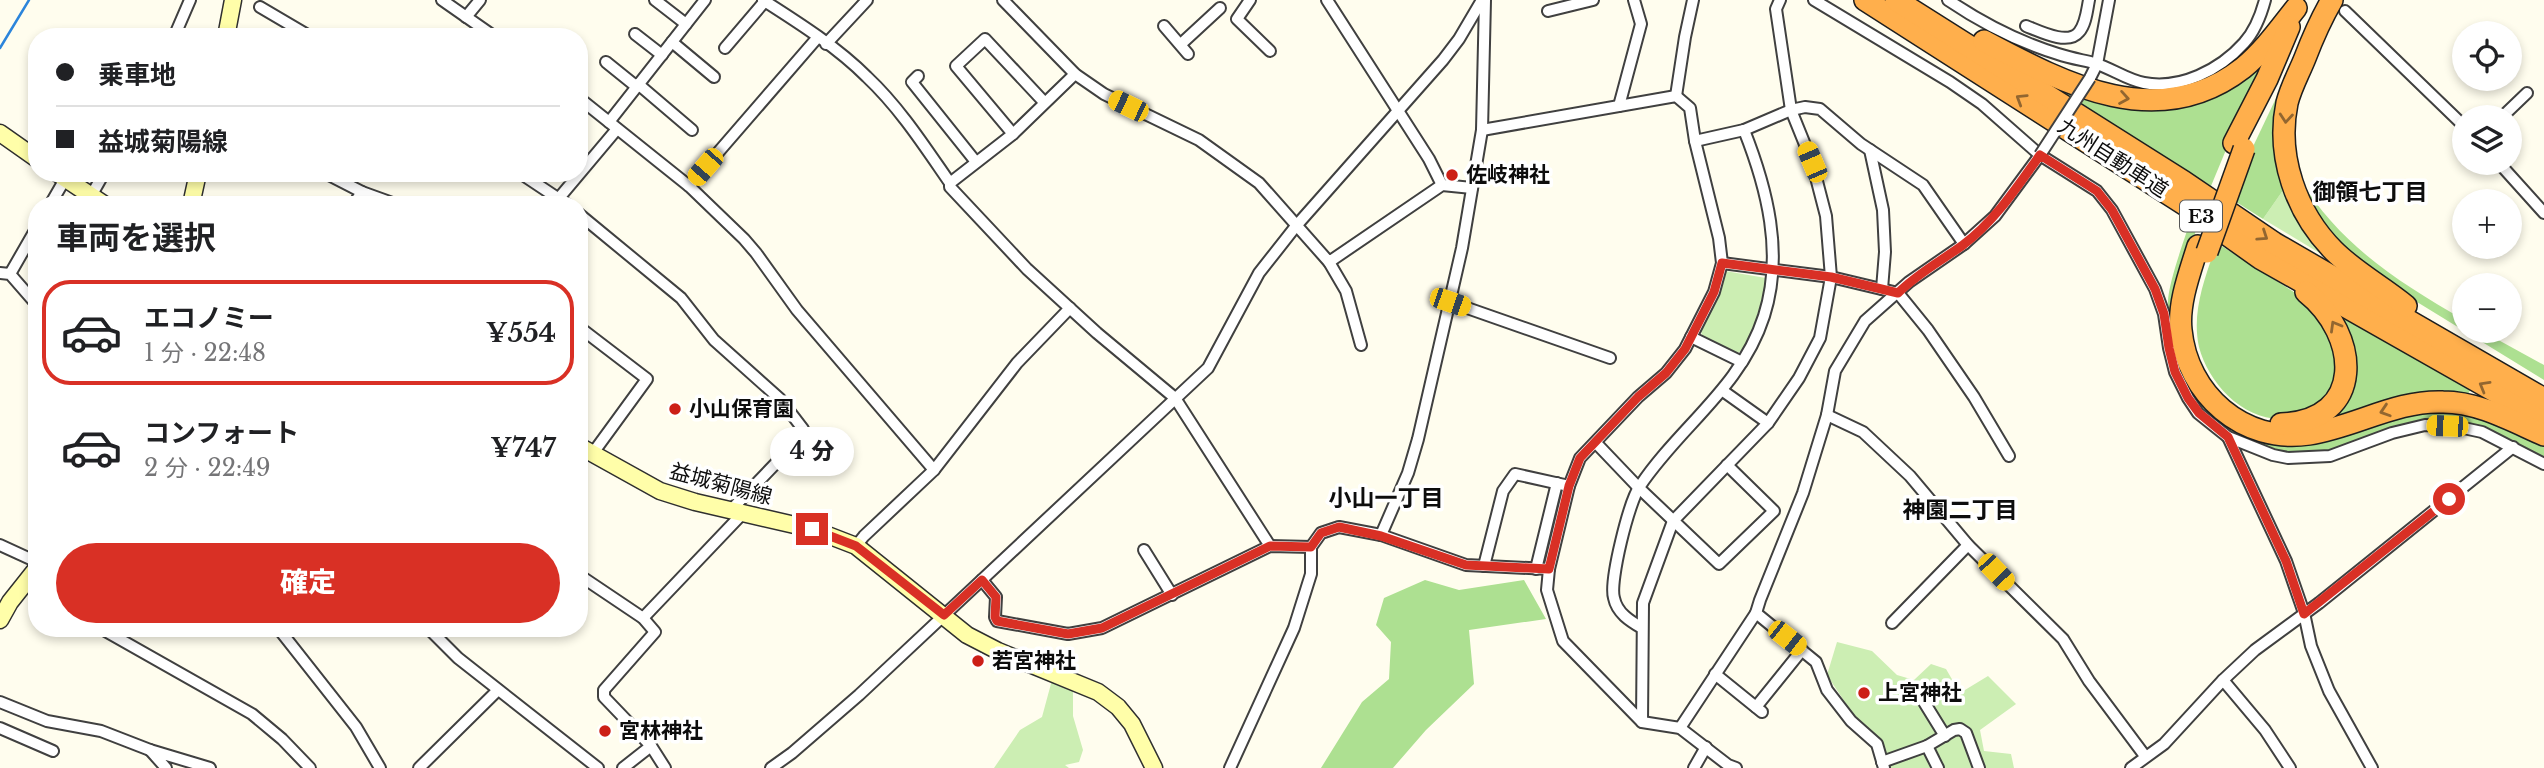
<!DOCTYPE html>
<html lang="ja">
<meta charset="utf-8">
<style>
body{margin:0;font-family:"Libre Baskerville","Noto Sans JP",serif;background:#f2f2f2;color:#202124;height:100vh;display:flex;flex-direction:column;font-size:26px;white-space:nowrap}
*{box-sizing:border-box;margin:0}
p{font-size:23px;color:#757577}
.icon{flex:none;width:38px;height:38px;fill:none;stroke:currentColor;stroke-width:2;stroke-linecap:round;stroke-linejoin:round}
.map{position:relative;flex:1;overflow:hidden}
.panel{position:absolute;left:28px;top:196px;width:560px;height:441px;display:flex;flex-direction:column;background:#fff;border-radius:28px;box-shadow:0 4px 10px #0003}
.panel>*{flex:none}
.banner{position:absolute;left:28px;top:28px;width:560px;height:154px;border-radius:28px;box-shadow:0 4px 10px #0003;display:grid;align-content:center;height:154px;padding:0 28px;background:#fff}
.fabs{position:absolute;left:2452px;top:21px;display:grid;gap:14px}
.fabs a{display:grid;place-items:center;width:70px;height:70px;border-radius:50%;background:#fff;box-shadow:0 4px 10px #0003;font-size:35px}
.end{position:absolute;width:32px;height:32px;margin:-16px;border:9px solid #d93025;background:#fff;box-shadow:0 0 0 4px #fff}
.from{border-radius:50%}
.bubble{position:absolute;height:49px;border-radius:24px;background:#fff;box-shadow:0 4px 10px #0003;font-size:23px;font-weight:800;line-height:49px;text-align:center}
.car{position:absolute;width:21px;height:42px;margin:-21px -10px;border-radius:9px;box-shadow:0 0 5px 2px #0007;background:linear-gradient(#f5c518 24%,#345 0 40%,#f5c518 0 76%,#345 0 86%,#f5c518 0)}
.banner b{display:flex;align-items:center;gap:24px;height:66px;font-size:26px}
.banner b+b{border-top:2px solid #e0e0e0}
.banner i{width:18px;height:18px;background:#202124}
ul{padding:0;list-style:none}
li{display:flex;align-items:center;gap:21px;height:105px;margin:0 14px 10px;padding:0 14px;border:4px solid transparent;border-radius:28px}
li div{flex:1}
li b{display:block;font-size:26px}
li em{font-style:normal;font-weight:800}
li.active{border-color:#d93025}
li>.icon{width:63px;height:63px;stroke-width:1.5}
h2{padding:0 28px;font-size:32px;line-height:84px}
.primary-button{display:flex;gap:14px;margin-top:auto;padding:14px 28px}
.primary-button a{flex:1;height:80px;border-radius:42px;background:#d93025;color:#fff;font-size:28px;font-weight:800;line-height:80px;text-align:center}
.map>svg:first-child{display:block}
.green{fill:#cceeb3}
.forest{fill:#ade091}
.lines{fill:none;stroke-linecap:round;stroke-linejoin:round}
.stream{stroke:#2c85db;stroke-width:2.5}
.street-casing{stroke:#404040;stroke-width:14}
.secondary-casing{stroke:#2f2f2f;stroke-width:19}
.highway-casing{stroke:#1e1e1e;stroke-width:24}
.street{stroke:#fff;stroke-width:10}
.secondary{stroke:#fffea9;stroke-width:16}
.highway{stroke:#ffaf4c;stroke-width:21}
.street-bridge-casing{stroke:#404040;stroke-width:14;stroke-linecap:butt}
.highway-bridge-casing{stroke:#1e1e1e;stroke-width:24;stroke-linecap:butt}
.street-bridge{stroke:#fff;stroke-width:10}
.highway-bridge{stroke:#ffaf4c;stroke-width:21}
.oneway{stroke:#926630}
.route{stroke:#d93025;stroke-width:9}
.poi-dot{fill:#cc1f17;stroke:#fff;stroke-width:2.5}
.labels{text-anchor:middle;stroke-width:7;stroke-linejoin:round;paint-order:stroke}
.shield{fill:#fff;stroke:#565656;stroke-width:2}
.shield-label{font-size:19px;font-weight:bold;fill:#0d0d0d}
.street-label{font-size:21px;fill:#0d0d0d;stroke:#fff}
.poi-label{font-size:21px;font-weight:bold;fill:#0d0d0d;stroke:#fff;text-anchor:start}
.neighbourhood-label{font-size:23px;font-weight:bold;fill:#0d0d0d;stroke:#fff}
</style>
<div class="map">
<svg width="2544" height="768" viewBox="0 0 2544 768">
<rect width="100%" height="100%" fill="#fffdee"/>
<!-- green -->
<g class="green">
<path d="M2286 186 2351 272 2263 219Z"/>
<path d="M1725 271 1766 278C1763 298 1755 345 1736 354L1702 335 1701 331 1716 302Z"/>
<path d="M1837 642 1872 651 1897 675 1914 680 1931 664 1946 669 1960 693 1988 676 2016 704 1980 730 1984 751 2011 754 2014 768H1889L1878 740 1854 716 1827 675Z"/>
<path d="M1052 680 1073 686V716L1083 750 1079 762 1065 765 1069 768H994L1020 730 1042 717Z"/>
</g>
<!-- forest -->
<g class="forest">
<path d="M2271 58 2233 133 2211 186 2055 88 2058 84 2126 104Z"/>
<path d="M2287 75 2286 186 2263 219 2233 200 2249 155Z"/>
<path d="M2299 178C2341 246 2397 281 2464 320V331H2482L2544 365V380L2378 278 2321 228Z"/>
<path d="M2189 225 2196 230 2181 278 2174 318 2231 426 2390 414 2472 412 2544 443V458C2517 443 2488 425 2456 421 2400 415 2354 452 2300 454 2256 455 2211 428 2189 390 2175 366 2168 330 2168 302 2168 285 2183 243 2189 225Z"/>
<path d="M2217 243 2300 296 2333 336 2337 383C2332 390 2327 398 2321 404 2317 409 2308 410 2302 412 2296 415 2288 419 2282 419 2242 420 2208 382 2199 347 2191 311 2206 275 2217 243Z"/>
<path d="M2325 303 2471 388 2466 399 2342 421 2327 416 2348 388Z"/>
<path d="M1425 580 1459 590 1524 580 1546 619 1469 630 1474 684 1426 730 1393 768H1321L1362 702 1389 679 1391 642 1376 625 1384 598Z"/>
</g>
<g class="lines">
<!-- stream -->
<path class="stream" d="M0 48 29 0"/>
<!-- street casing -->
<g class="street-casing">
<g id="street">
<path d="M442 0 495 37"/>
<path d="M655 0 686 24"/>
<path d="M763 0C799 23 837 47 867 77 900 108 925 147 950 183V187L1027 269 1097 333 1175 398 1270 546"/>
<path d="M1003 0 1075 74 1104 94 1199 140 1259 183 1329 262 1442 185 1472 188"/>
<path d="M1250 0 1237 19 1270 51"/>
<path d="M1327 0 1429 159 1442 185"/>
<path d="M1814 0 1950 82 1982 104 2040 155 2097 191 2112 210 2155 289 2164 314 2169 348 2175 372 2188 398 2198 413 2228 437 2273 455 2288 458 2330 456 2392 433 2425 425 2459 427 2482 432 2544 464"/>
<path d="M1948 0C1982 23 2019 42 2058 54 2070 58 2082 60 2094 63 2111 68 2127 80 2144 83 2180 90 2220 70 2244 43 2255 31 2261 15 2265 0"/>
<path d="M260 7 311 37"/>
<path d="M1548 11 1593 0"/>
<path d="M2345 11 2464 126"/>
<path d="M466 17 480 0"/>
<path d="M1164 26 1188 54"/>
<path d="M2026 26C2039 31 2068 46 2079 32 2086 24 2087 10 2089 0"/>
<path d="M635 34 662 55"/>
<path d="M56 36 57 37"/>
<path d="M174 37 190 0"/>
<path d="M672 42 714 77"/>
<path d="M826 44 867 0"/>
<path d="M1181 44 1220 8"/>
<path d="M725 48 765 1"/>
<path d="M606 62 637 87"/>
<path d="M918 76 912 82 976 162"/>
<path d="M2090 78 2097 64 2109 0"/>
<path d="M638 84 692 130"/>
<path d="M1676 96 1685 37 1693 0"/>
<path d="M579 98 689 186 744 239 756 253 797 310 934 470"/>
<path d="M1619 106 1641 24 1634 0"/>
<path d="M2502 117 2527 93"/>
<path d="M609 122 705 0"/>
<path d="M1482 130 1676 96 1690 108 1695 141 1719 238 1722 263 1714 292 1685 349 1666 373 1638 397 1580 458 1569 486 1549 569 1547 590 1563 641 1642 722 1680 728 1728 765 1736 768"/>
<path d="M1013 134 956 66 985 39 1044 102"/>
<path d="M1695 141 1744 130 1791 110 1805 107 1820 109 1861 144 1923 185 1964 244"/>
<path d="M1870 150 1883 210 1885 252 1882 289"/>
<path d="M2499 163 2544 213"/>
<path d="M325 173 362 192"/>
<path d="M520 173 568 205"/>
<path d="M950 183 1013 134 1075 74"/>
<path d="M689 186 818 37"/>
<path d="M91 196 104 173"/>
<path d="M559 198 617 129"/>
<path d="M50 205 65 179"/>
<path d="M353 205 362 192 398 205"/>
<path d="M579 214 681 298 714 340 780 399 803 429 802 436 731 510"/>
<path d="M1329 262 1346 291 1361 345"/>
<path d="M1722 263 1831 277 1898 293 1928 330 1974 397 2009 456"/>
<path d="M0 273 10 274 37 305"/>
<path d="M10 274 37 227"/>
<path d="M1450 302 1610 358"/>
<path d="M579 327 647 379 593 453"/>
<path d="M1691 337 1742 362"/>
<path d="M1723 391 1768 423"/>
<path d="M1827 415 1863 432 1910 476 1968 545 2063 639 2089 681 2145 756"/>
<path d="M2228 437 2286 561 2304 613 2311 646 2329 691 2372 768"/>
<path d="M1596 443 1638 487 1719 564 1774 511 1727 465"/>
<path d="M1381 535 1408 473 1418 439 1462 248 1482 130 1485 0"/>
<path d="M0 545 37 562"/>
<path d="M856 546 864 536 934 470 1017 363 1070 308"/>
<path d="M1144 550 1172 595"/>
<path d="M1484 566 1503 491 1515 474 1569 486"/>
<path d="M1536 569 1557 483"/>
<path d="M579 575 643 618 655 632 604 690V697L651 746 665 768"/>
<path d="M982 580 996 597 995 617 997 621 1068 634 1102 628 1270 546 1311 547 1321 533 1339 527 1381 535 1466 565 1549 569"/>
<path d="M1756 613 1816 662 1827 690 1851 721 1877 744 1884 768"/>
<path d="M643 618 744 512"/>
<path d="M1892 623 1968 545"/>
<path d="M100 628 252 714 282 739 310 768"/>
<path d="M278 628 356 727 380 768"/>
<path d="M428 628 458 658 598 768"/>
<path d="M1642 628C1630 621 1617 613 1614 598 1609 582 1629 501 1640 486 1680 426 1741 388 1764 316 1784 254 1767 188 1744 130"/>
<path d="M1715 674 1762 712"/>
<path d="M2223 680 2265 730 2290 768"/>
<path d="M0 702 47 721 101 731 150 750"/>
<path d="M1924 702 1945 736"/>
<path d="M1756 707 1802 650"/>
<path d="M1642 722 1643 603 1673 521 1768 423 1799 378 1820 338 1831 277 1826 216 1812 162 1791 110 1776 9 1780 0"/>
<path d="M0 728 53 751"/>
<path d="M1680 728 1756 613 1760 600 1803 493 1827 415 1835 371 1865 321 1909 282 1964 244 1995 216 2040 155"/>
<path d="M1927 746 1938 768"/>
<path d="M1882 762 1927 746 1954 730 1960 729 1966 733 1979 768"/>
<path d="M166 768 150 750 210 768"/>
<path d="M419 768 498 690"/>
<path d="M623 768 651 746"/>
<path d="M771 768 792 753 859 695 1208 368 1259 273 1296 226 1443 60 1459 39 1482 0"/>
<path d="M1230 768 1294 628 1311 574V547"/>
<path d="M1694 768 1706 747"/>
<path d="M2131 768 2164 744 2223 680 2255 650 2319 603 2513 447"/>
</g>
</g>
<!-- secondary casing -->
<g class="secondary-casing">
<g id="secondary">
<path d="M226 37 233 0"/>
<path d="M0 133 37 159"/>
<path d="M57 173 105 205"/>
<path d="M191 205 198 173"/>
<path d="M579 446 660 491 695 502 812 529 856 546 967 635 998 651 1098 692 1118 707 1132 724 1154 768"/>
<path d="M0 620 10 602 37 568"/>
</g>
</g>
<!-- highway casing -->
<g class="highway-casing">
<g id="highway">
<path d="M1865 0 2187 206 2260 258 2544 419"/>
<path d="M1896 0 2184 182 2274 243 2544 399"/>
<path d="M2332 0C2321 19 2313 37 2305 58 2299 73 2291 87 2287 103 2276 156 2296 213 2334 251 2355 272 2383 287 2406 306"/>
<path d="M1984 41C2065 84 2158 134 2243 68 2264 51 2280 28 2296 8"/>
<path d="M2234 143 2267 79 2289 27"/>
<path d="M2198 246C2190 272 2178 303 2181 330 2187 394 2243 444 2309 434 2355 427 2396 400 2443 402 2479 402 2512 421 2544 435"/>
<path d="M2281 424C2366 421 2360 335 2306 292"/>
</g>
</g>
<!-- street -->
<use href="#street" class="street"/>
<!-- secondary -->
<use href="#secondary" class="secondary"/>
<!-- highway -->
<use href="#highway" class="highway"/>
<!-- street-bridge casing -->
<g class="street-bridge-casing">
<path id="street-bridge" d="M2040 155 2090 78"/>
</g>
<!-- highway-bridge casing -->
<g class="highway-bridge-casing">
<path id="highway-bridge" d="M2207 252 2244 149"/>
</g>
<!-- street-bridge -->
<use href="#street-bridge" class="street-bridge"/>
<!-- highway-bridge -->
<use href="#highway-bridge" class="highway-bridge"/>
</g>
<!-- one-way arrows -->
<defs><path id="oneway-chevron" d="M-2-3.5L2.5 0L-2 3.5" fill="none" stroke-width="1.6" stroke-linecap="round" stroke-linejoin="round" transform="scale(1.75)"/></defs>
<g class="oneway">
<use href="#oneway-chevron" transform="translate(2124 98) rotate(10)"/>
<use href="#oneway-chevron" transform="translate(2021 99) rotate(-148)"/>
<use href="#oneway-chevron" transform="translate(2286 118) rotate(95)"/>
<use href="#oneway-chevron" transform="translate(2263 236) rotate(34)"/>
<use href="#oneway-chevron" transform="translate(2335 326) rotate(-120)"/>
<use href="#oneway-chevron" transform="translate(2484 386) rotate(-150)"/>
<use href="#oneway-chevron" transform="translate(2385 411) rotate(162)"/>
</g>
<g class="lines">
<!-- route -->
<path class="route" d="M812 529 856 546 944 615 982 580 996 597 995 617 997 621 1068 634 1102 628 1270 546 1311 547 1321 533 1339 527 1381 536 1466 565 1549 569 1569 486 1580 458 1638 397 1666 373 1685 349 1714 292 1722 263 1831 277 1898 293C1918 273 1941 261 1963 245 1995 221 2017 187 2040 155L2097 191 2112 210 2155 289 2164 314 2169 348 2175 372 2188 398 2199 413 2228 437 2286 561 2304 614 2449 499"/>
</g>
<!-- markers -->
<g class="poi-dot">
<circle cx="1452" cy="175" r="7"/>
<circle cx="675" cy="409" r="7"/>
<circle cx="978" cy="661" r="7"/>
<circle cx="1864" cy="693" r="7"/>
<circle cx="605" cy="731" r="7"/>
</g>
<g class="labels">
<!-- shield labels -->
<rect class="shield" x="2180" y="200.5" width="42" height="31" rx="5"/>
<g class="shield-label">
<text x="2201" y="223">E3</text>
</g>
<!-- street labels -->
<g class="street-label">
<text transform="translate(2113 158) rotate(33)" y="7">九州自動車道</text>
<text transform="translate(721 484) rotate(15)" y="7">益城菊陽線</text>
</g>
<!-- poi labels -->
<g class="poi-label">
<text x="1466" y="182">佐岐神社</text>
<text x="689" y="416">小山保育園</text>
<text x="992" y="668">若宮神社</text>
<text x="1878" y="700">上宮神社</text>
<text x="619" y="738">宮林神社</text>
</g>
<!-- neighbourhood labels -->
<g class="neighbourhood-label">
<text x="2370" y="200">御領七丁目</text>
<text x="1386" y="506">小山一丁目</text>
<text x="1960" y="518">神園二丁目</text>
</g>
</g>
</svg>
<div class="fabs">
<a><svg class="icon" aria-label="locate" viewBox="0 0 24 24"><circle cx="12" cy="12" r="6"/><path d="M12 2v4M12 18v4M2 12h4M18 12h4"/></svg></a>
<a><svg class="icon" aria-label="layers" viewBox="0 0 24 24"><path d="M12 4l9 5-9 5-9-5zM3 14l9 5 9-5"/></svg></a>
<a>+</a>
<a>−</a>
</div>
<i class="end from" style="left:2449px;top:499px"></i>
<i class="end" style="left:812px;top:529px"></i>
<div class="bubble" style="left:770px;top:427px;width:84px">4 分</div>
<i class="car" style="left:1128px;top:106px;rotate:296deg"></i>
<i class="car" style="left:1812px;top:162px;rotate:337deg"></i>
<i class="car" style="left:705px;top:167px;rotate:221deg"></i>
<i class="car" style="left:1450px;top:302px;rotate:109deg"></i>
<i class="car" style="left:2447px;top:426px;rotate:272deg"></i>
<i class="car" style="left:1996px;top:572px;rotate:136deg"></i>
<i class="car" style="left:1787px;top:638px;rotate:128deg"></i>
<div class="banner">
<b><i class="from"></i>乗車地</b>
<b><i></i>益城菊陽線</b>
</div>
<section class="panel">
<h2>車両を選択</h2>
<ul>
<li class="active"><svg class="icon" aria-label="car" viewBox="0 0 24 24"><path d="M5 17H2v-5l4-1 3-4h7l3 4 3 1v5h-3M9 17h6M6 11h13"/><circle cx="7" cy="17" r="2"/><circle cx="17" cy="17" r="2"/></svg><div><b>エコノミー</b><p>1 分 · 22:48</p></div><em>¥554</em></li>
<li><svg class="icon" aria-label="car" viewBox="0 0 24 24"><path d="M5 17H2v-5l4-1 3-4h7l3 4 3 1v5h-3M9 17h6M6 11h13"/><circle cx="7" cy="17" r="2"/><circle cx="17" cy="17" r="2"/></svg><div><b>コンフォート</b><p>2 分 · 22:49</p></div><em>¥747</em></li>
</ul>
<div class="primary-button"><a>確定</a></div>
</section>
</div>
